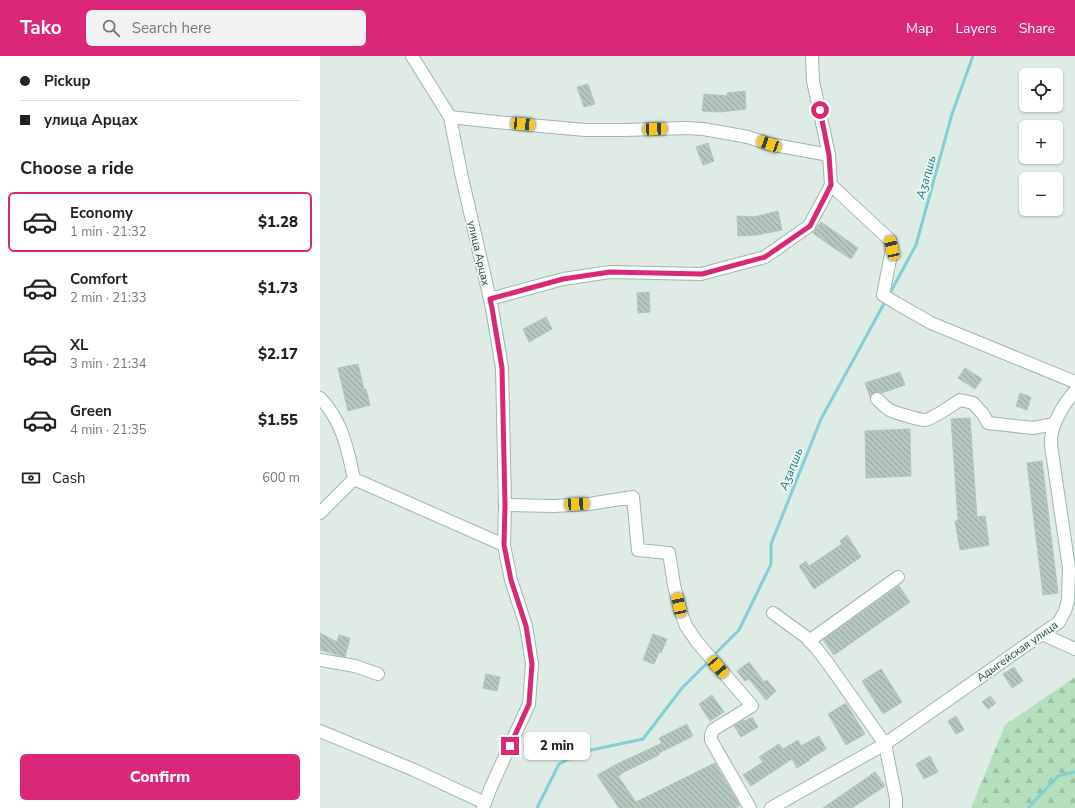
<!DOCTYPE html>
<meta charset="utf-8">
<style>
body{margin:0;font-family:"Nunito Sans",sans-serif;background:#f2f2f2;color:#222;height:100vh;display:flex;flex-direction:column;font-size:15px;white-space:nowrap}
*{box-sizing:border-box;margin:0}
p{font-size:13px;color:#767676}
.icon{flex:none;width:22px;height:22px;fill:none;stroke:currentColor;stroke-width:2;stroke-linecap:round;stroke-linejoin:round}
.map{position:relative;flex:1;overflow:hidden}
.panel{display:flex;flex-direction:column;background:#fff;width:320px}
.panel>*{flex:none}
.top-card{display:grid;align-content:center;height:88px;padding:0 20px;background:#fff}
.tools{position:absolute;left:699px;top:12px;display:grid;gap:8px}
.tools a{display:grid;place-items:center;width:44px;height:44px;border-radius:6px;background:#fff;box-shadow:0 1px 3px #0004;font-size:20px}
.end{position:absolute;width:18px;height:18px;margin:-9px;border:5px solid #db2777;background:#fff;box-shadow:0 0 0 2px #fff}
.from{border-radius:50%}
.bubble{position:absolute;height:28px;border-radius:6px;background:#fff;box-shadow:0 1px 3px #0004;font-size:13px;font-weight:800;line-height:28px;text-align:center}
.car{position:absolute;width:12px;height:24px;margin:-12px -6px;border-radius:5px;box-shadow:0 0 3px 1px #0007;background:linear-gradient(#f5c518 24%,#345 0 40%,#f5c518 0 76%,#345 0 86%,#f5c518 0)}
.top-card b{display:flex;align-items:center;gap:14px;height:38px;font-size:15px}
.top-card b+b{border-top:1px solid #e0e0e0}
.top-card i{width:10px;height:10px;background:#222}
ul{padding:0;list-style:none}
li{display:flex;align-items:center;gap:12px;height:60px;margin:0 8px 6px;padding:0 12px;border:2px solid transparent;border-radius:6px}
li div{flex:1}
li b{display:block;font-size:15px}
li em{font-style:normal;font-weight:800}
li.on{border-color:#db2777}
li>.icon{width:36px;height:36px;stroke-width:1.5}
h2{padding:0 20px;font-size:18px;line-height:48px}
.pay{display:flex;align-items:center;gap:10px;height:44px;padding:0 20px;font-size:15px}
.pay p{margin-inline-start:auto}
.primary-button{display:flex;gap:8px;margin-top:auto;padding:8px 20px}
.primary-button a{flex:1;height:46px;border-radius:6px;background:#db2777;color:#fff;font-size:16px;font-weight:800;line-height:46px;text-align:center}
header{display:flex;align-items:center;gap:24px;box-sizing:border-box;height:56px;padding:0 20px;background:#db2777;color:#fff}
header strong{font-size:19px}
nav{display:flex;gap:22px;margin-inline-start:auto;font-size:14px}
.search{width:280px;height:36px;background:#f2f2f2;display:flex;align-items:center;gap:10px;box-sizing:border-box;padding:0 14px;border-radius:6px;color:#767676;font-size:15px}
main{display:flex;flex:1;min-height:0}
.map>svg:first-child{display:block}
.forest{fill:url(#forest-firs)}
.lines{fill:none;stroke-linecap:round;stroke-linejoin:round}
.stream{stroke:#82cfd6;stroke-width:3}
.building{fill:url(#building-back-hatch);stroke:#b1c6bc}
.minor-casing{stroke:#a2b4ad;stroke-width:14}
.minor{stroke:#fff;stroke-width:12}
.route{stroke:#db2777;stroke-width:5}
.labels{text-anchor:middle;stroke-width:3.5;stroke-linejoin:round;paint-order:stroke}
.street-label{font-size:11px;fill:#1f3e33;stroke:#f0f8f4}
.water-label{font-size:12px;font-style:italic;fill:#14747e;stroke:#f0f8f4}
</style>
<header>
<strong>Tako</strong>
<div class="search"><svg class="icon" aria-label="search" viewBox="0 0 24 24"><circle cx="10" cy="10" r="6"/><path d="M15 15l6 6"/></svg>Search here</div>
<nav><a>Map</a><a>Layers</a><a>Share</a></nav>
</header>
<main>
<section class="panel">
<div class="top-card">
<b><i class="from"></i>Pickup</b>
<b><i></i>улица Арцах</b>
</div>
<h2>Choose a ride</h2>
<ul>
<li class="on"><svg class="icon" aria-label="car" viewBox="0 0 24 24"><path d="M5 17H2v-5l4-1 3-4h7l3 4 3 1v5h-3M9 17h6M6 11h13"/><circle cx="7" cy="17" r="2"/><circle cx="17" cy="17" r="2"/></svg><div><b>Economy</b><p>1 min · 21:32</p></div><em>$1.28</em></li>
<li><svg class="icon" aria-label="car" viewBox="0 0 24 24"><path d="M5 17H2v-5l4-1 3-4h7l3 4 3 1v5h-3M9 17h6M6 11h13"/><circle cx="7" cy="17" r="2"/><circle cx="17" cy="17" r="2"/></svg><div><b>Comfort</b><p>2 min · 21:33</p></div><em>$1.73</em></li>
<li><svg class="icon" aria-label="car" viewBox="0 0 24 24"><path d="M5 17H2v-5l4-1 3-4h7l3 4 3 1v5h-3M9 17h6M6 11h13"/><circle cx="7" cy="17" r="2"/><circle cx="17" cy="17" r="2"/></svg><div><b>XL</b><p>3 min · 21:34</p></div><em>$2.17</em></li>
<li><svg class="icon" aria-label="car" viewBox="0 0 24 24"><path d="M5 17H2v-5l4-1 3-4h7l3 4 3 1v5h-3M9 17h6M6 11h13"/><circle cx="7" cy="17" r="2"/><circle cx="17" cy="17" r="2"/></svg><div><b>Green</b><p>4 min · 21:35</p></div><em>$1.55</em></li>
</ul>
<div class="pay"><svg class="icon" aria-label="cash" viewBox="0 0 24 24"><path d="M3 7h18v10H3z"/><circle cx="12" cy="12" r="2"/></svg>Cash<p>600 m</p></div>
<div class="primary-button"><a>Confirm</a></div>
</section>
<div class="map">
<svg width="755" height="752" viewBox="0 0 755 752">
<defs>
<pattern id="forest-firs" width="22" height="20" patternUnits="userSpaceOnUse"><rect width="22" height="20" fill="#b6dfbe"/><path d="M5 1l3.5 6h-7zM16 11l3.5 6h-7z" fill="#9cc0a4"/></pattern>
<pattern id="building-back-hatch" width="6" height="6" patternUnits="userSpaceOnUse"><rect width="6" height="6" fill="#b5c7be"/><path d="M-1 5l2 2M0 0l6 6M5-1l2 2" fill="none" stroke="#93a39b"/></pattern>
</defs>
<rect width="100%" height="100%" fill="#dfece6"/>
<!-- forest -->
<path class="forest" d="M755 621V752H651L685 669Z"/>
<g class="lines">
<!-- stream -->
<g class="stream">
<path d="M569 239 596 189 632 58 653 0"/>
<path d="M393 600 419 574 451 508V488L501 363 566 244"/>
<path d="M217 752 239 708 262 696 323 683 362 632 390 604"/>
<path d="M708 752 738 720 755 716"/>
</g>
</g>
<!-- building -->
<g class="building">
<path d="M268 28 275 48 264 51 257 31Z"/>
<path d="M425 35 426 53 400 56 382 55 384 38 408 40 407 37Z"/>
<path d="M388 87 394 105 383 109 376 91Z"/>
<path d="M458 155 462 174 437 179 418 180 417 160 434 161Z"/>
<path d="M501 166 538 192 531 203 508 188 493 177Z"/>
<path d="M329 236 330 256 318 257 317 237Z"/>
<path d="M226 261 232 273 209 286 203 273Z"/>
<path d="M38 308 44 333H46L50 349 28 355 18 312Z"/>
<path d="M645 312 662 323 655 333 638 322Z"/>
<path d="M580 316 585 329 562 337 558 336H555L552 338 550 341 545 327Z"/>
<path d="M700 337 711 341 707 354 696 350Z"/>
<path d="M650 362 657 461 665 460 669 489 640 494 635 465 638 464 631 363Z"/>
<path d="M590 373 591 420 546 422 545 375Z"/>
<path d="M722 405 738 537 723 539 707 407Z"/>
<path d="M527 479 541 501 494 533 479 510 486 505 489 510 522 488 520 485Z"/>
<path d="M579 530 590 546 514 599 503 584Z"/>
<path d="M0 577 17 586 19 579 30 582 25 601 0 594Z"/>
<path d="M333 578 347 583 341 597 339 596 334 608 323 604Z"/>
<path d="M429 606 444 626 447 624 456 635 446 644 429 623 425 625 417 615Z"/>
<path d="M694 611 703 625 692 632 683 618Z"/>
<path d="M561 613 582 646 563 658 542 625Z"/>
<path d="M166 618 180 621 177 635 163 632Z"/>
<path d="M392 639 404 656 390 665 379 648Z"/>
<path d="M670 640 676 647 668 653 662 646Z"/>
<path d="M526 647 545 678 526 689 508 658Z"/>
<path d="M636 660 644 674 636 678 628 665Z"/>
<path d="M432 661 438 671 421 681 414 670 424 664 425 665Z"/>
<path d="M367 668 373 680 339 697V699L302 717V718L298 720 316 746 395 707 420 750 415 752H299L277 719 297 708 342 687 339 682Z"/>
<path d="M499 680 506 693 489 703 490 704 477 712 472 703 431 730 423 719 443 706 439 701 459 688 463 693 478 684 481 690Z"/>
<path d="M610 700 618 716 604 723 596 708Z"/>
<path d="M555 716 565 730 532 752H503Z"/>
</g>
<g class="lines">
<!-- minor casing -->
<g class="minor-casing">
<g id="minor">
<path d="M92 0 130 61 141 117 172 252 182 312 185 449 184 489 191 524 206 570 212 608 209 648 171 731 163 752"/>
<path d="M130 61 176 66 265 74H305L366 72 383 73 428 81 449 88 509 99"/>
<path d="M511 129 570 184 572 193 563 239 576 247 611 267 755 326"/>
<path d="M170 243 243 223 290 216 381 218 445 201 489 170 511 129 509 99 493 25 492 0"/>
<path d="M0 342C22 364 28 394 34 423L184 489"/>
<path d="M557 343C562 347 566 353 572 355 577 357 599 364 605 364 613 363 632 349 640 344L653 347 663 358 668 367 713 372 734 368"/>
<path d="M185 449 234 450 269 448 313 441 318 494 349 497 354 529 361 557 366 570 377 586 432 650 393 674 391 679V684L430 752"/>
<path d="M0 457 34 423"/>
<path d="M453 557 486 581 496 592 507 606 565 688 576 743V752"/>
<path d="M722 578 755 593"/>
<path d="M489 585 578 521"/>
<path d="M0 604 35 610 58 618"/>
<path d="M0 675 94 714 165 747"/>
<path d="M451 752 565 688 739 566 745 555 748 544 749 512 732 396C731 392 731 387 731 383 732 367 745 346 755 335"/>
</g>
</g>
<!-- minor -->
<use href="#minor" class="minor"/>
</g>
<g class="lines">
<!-- route -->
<path class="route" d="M190 690 209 648 212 608 206 570 191 524 184 489 185 449 182 312 172 252 170 243 243 223 290 216 382 218 445 201 490 170 511 129 509 99 500 54"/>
</g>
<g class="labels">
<!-- street labels -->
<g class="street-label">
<text transform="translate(159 197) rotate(77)" y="4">улица Арцах</text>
<text transform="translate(697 595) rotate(-35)" y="4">Адыгейская улица</text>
</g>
<!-- water labels -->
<g class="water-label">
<text transform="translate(606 121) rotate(-74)" y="4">Аӡаԥшь</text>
<text transform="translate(471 413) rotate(-68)" y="4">Аӡаԥшь</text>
</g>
</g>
</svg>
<div class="tools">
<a><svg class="icon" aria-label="locate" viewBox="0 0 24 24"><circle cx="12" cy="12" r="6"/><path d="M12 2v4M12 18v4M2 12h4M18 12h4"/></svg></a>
<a>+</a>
<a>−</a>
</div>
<i class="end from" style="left:500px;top:54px"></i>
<i class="end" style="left:190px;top:690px"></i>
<div class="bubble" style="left:204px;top:676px;width:66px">2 min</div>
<i class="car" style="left:203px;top:68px;rotate:95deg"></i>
<i class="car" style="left:335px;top:73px;rotate:88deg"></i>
<i class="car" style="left:449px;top:88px;rotate:290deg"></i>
<i class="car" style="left:572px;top:192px;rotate:347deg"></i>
<i class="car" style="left:257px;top:448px;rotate:87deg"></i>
<i class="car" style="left:359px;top:549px;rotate:348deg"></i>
<i class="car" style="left:398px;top:611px;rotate:139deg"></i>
</div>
</main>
